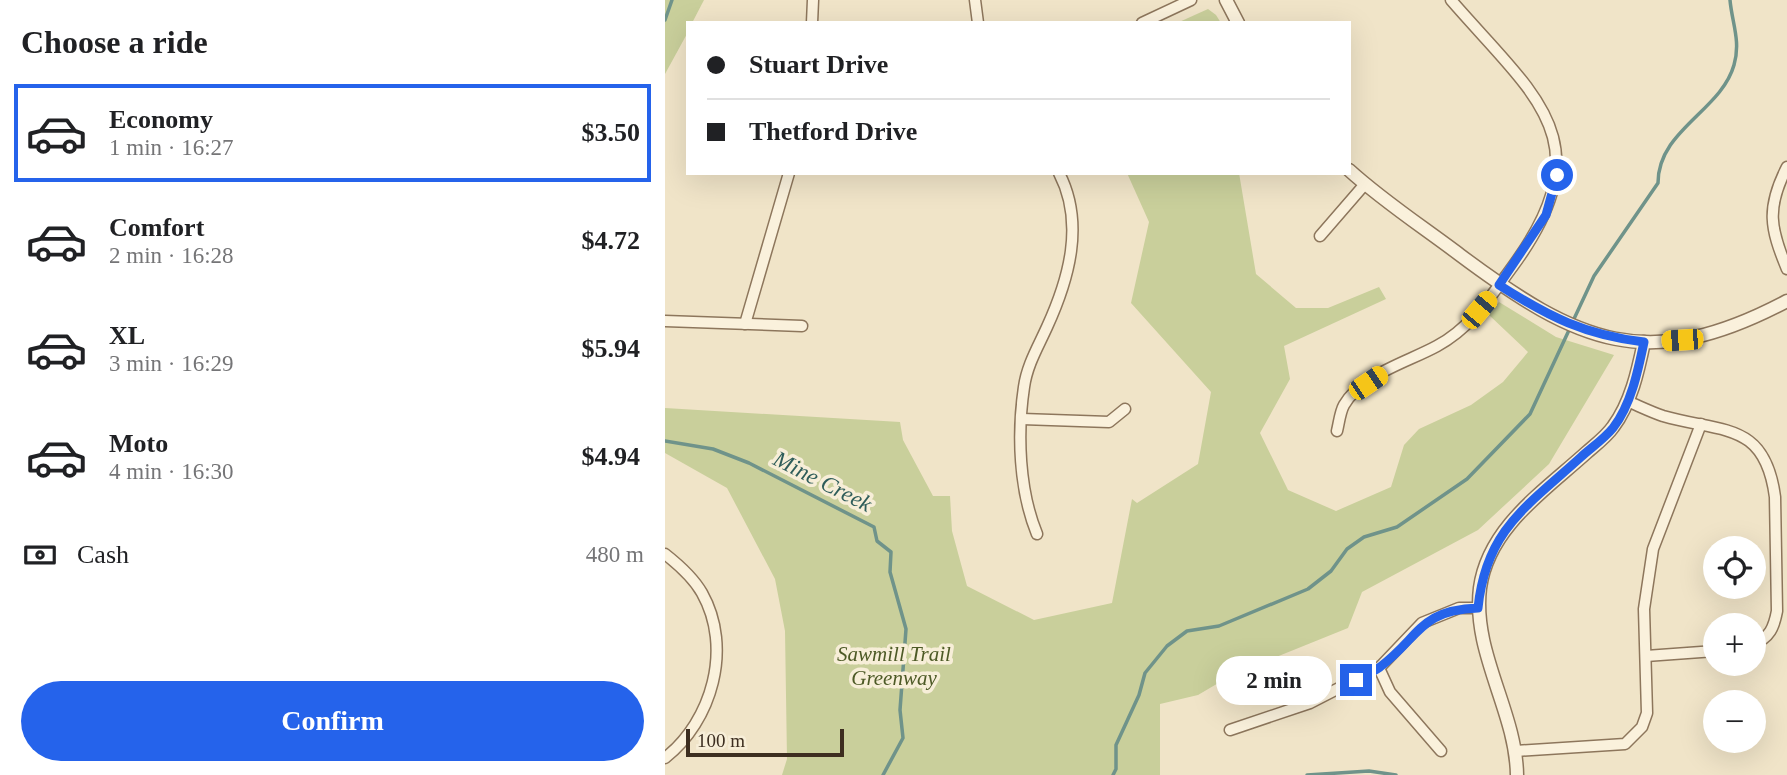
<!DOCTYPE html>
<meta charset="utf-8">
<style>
body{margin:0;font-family:Georgia,serif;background:#f2f2f2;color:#202124;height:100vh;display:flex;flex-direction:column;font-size:26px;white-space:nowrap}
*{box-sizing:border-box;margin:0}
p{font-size:23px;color:#757577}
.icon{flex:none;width:38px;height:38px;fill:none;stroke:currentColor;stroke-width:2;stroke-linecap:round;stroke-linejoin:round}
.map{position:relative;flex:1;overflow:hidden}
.details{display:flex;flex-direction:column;background:#fff;width:665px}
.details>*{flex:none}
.hud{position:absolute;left:21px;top:21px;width:665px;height:154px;border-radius:0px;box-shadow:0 7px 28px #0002;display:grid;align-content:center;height:154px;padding:0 21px;background:#fff}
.tools{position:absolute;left:1038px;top:536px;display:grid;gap:14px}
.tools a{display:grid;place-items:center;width:63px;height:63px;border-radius:50%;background:#fff;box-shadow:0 7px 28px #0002;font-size:35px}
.scale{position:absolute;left:21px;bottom:18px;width:158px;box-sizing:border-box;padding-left:7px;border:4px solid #3d2e20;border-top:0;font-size:19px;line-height:24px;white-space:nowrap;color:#3d2e20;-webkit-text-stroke:5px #f7eed8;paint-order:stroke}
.end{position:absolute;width:32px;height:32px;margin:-16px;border:9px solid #2563eb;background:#fff;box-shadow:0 0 0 4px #fff}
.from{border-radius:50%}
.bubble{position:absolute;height:49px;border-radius:24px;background:#fff;box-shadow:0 7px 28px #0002;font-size:23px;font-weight:800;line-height:49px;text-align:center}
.car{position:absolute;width:21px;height:42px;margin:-21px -10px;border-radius:9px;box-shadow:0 0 5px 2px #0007;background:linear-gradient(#f5c518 24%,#345 0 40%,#f5c518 0 76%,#345 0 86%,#f5c518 0)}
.hud b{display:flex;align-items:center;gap:24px;height:66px;font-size:26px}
.hud b+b{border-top:2px solid #e0e0e0}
.hud i{width:18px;height:18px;background:#202124}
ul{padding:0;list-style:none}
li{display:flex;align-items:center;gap:21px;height:98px;margin:0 14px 10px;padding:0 7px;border:4px solid transparent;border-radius:0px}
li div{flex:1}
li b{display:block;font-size:26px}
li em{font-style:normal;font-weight:800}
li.selected{border-color:#2563eb}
li>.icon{width:63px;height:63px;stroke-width:1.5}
h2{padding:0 21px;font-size:32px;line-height:84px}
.pay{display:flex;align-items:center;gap:18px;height:77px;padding:0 21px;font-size:26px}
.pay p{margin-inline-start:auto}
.cta{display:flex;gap:14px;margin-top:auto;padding:14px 21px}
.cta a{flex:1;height:80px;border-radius:42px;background:#2563eb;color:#fff;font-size:28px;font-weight:800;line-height:80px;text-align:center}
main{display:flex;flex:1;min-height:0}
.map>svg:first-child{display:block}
.green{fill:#c9cf9b}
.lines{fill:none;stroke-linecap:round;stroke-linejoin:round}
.stream{stroke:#6f938a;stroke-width:3.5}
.minor-casing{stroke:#8d765c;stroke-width:13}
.tertiary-casing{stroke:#8d765c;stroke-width:15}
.minor{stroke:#faf1dc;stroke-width:10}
.tertiary{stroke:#faf1dc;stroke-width:12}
.route{stroke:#2563eb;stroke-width:9}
.labels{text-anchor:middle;stroke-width:7;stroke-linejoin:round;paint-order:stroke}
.park-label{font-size:21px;font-style:italic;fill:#4d5a26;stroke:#f7eed8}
.water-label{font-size:23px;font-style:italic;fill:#2f5d5a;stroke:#f7eed8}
</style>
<main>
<section class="details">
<h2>Choose a ride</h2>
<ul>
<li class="selected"><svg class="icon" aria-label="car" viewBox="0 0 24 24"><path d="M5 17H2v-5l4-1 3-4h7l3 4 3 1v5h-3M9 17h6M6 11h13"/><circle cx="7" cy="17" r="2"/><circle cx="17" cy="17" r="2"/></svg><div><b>Economy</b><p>1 min · 16:27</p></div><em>$3.50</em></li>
<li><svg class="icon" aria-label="car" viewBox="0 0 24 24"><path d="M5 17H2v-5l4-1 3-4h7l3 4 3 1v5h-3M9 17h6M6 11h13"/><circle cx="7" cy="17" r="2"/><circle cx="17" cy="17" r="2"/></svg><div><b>Comfort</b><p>2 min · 16:28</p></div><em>$4.72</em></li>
<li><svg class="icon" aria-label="car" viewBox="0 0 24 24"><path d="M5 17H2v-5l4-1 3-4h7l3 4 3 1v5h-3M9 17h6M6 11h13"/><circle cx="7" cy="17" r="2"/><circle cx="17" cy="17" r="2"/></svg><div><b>XL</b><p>3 min · 16:29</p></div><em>$5.94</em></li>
<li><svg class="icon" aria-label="car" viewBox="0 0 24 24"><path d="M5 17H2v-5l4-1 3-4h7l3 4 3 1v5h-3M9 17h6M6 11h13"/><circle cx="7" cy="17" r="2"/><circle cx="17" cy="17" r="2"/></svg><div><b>Moto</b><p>4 min · 16:30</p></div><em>$4.94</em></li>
</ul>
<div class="pay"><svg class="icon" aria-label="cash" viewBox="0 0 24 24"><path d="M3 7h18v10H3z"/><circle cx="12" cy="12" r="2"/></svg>Cash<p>480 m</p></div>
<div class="cta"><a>Confirm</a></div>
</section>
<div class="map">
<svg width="1122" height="775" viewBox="0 0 1122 775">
<rect width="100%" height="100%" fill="#f0e4c8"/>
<!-- green -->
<g class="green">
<path d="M0 0H39L27 23H23V32L0 74Z"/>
<path d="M543 9 551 15 556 23H512Z"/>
<path d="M462 173H574L591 274 631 308H663L714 287 721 299 619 346 625 379 595 433 623 490 671 511 726 487 739 445 754 429 806 405 838 382 863 352 824 315 834 302 891 337 949 355 884 464 813 530 697 592 683 628 567 675 533 695 495 704V775H117L122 759 120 631 110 579 62 488 0 453V408L235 422 238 440 268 496H285L287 531 302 586 369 620 447 603 467 499 472 503 533 464 546 392 466 303 484 222Z"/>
</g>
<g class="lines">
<!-- stream -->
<g class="stream">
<path d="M0 20 7 0"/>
<path d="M908 321 929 276 993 183C993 130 1056 111 1069 65 1076 41 1067 23 1065 0"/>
<path d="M0 441 48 449 84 463 209 527 212 541 226 552 225 572 241 629 235 710 238 738 218 775"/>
<path d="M448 775 451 769V745L474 695 480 673 502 646 522 631 554 626 643 589 666 571 682 549 699 537 732 527 802 479 865 414 905 328"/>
<path d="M642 775 704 771 731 775"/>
</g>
<!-- minor casing -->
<g class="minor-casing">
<g id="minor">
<path d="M310 0 313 23"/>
<path d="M147 23 148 0"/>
<path d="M477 23 526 0"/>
<path d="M1122 167C1101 208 1105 228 1122 269"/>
<path d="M655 236 700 184"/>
<path d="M0 321 137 326"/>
<path d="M80 324 124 173"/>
<path d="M962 401C974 406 986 412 998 416 1057 433 1100 421 1110 497L1112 611C1109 627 1105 638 1088 644"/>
<path d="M357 419 444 422 460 409"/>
<path d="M672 431C674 423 675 412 679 405 697 374 743 362 772 346 806 328 826 296 848 266 940 140 869 96 786 0"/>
<path d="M372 534C354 490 352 434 359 387 362 365 373 347 382 327 404 279 420 223 394 173"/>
<path d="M0 554C14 565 28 577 37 593 68 648 47 721 0 758"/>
<path d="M981 656 1050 651"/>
<path d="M714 668 725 692 776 751"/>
<path d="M565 730 645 703 715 667 757 623 794 608H813"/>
<path d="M851 751 960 744 977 727 982 713 979 609 988 549 1036 424"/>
</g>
</g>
<!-- tertiary casing -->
<g class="tertiary-casing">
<g id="tertiary">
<path d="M561 0 573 23"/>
<path d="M684 170C718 201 758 227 795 255 913 343 982 375 1122 301"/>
<path d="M852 775C851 711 807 653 815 588 823 528 879 491 921 453 930 445 941 437 948 427 966 403 973 371 979 342"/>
</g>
</g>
<!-- minor -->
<use href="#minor" class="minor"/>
<!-- tertiary -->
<use href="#tertiary" class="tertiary"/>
</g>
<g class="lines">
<!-- route -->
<path class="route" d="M691 680C699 676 708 672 715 667 755 637 754 610 813 608 821 530 862 506 916 457 926 448 939 439 948 428 966 405 973 371 979 342 920 335 884 317 834 285L881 215 892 175"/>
</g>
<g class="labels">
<!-- park labels -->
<g class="park-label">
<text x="229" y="661">Sawmill Trail<tspan x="229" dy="24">Greenway</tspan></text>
</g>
<!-- water labels -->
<g class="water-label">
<text transform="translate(158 481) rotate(27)" y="8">Mine Creek</text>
</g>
</g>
</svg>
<div class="tools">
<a><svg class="icon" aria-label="locate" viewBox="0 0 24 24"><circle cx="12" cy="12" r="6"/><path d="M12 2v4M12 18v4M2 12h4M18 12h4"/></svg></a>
<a>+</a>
<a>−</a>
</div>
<div class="scale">100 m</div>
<i class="end from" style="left:892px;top:175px"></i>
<i class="end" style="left:691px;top:680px"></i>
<div class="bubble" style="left:551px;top:656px;width:116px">2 min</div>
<i class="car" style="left:814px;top:310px;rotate:40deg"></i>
<i class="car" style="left:1017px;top:340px;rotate:266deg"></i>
<i class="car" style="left:703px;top:383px;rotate:56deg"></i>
<div class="hud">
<b><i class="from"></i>Stuart Drive</b>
<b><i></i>Thetford Drive</b>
</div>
</div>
</main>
